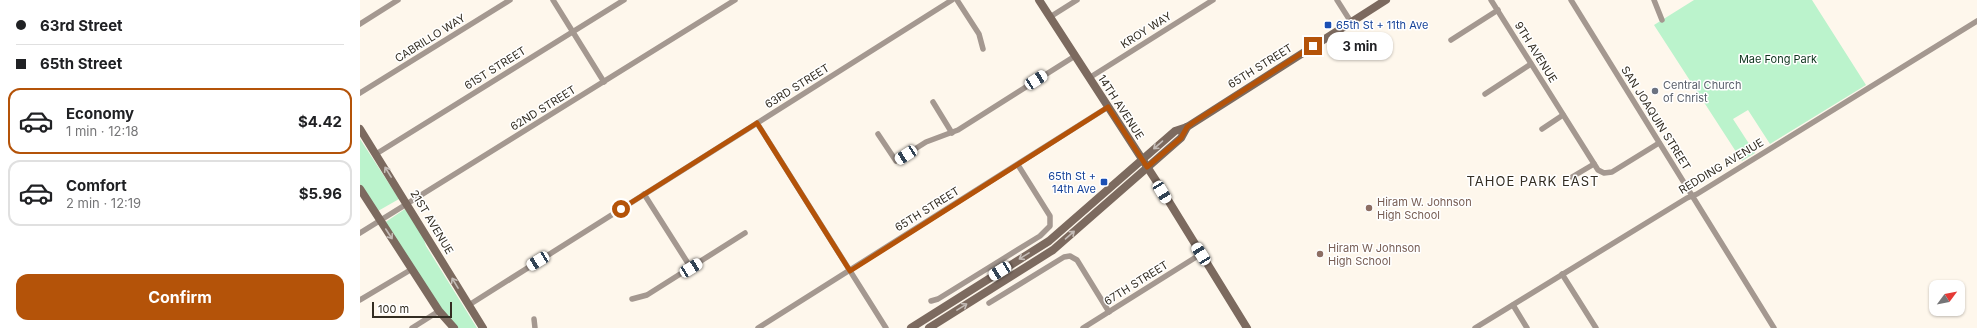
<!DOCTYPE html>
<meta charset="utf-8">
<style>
body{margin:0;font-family:Inter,sans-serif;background:#f6f6f6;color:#202124;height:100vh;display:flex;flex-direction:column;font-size:15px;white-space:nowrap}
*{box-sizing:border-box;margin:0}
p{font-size:13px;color:#757577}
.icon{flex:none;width:22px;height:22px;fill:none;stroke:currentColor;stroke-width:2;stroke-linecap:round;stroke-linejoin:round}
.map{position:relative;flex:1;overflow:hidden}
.side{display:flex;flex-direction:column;background:#fff;width:360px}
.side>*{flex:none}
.guide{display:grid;align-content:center;height:88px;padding:0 16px;background:#fff}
.needle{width:26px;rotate:58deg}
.controls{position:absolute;left:1569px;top:280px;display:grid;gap:8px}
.controls a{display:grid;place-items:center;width:36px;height:36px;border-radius:8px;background:#fff;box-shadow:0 1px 3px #0004;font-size:20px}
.scale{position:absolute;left:12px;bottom:10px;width:80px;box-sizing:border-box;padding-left:4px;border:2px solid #332d22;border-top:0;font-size:11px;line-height:14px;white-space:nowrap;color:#332d22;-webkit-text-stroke:3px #fff;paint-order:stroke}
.end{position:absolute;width:18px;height:18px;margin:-9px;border:5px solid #b45309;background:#fff;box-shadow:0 0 0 2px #fff}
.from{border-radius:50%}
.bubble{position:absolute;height:28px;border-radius:12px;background:#fff;box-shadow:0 1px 3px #0004;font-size:13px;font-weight:700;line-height:28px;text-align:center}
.car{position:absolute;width:12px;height:24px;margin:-12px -6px;border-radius:5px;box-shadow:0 0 3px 1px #0007;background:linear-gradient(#fff 24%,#345 0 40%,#fff 0 76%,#345 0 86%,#fff 0)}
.guide b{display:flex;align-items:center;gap:14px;height:38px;font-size:15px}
.guide b+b{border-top:1px solid #e0e0e0}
.guide i{width:10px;height:10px;background:#202124}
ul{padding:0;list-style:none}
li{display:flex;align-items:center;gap:12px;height:66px;margin:0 8px 6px;padding:0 8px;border:2px solid #e0e0e0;border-radius:12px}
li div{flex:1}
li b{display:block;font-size:15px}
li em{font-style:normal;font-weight:700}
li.current{border-color:#b45309}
li>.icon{width:36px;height:36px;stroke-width:1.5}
.button{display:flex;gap:8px;margin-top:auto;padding:8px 16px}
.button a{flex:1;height:46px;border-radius:12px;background:#b45309;color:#fff;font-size:16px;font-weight:700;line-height:46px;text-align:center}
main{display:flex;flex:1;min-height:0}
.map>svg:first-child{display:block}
.green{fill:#bbf3cc}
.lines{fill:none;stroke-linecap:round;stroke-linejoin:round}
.street{stroke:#a49890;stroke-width:5.5}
.secondary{stroke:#7c6a5f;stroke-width:8}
.oneway{stroke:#c4bcb7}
.route{stroke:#b45309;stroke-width:5}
.transit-dot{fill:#1a4fb4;stroke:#fff;stroke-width:1.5}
.worship-dot{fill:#6b7280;stroke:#fff;stroke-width:1.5}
.education-dot{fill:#8d6e63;stroke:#fff;stroke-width:1.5}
.labels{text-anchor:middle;stroke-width:3;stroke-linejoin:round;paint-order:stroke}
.transit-label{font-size:11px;fill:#164399;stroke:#fff;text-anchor:start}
.street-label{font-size:11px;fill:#332d22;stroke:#fff}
.park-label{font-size:11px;fill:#0c331c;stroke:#fff}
.worship-label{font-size:11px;fill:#5b616d;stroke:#fff;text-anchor:start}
.education-label{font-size:11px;fill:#785e54;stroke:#fff;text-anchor:start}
.quarter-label{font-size:13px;letter-spacing:1px;fill:#332d22;stroke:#fff}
</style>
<main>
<section class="side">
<div class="guide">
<b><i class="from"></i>63rd Street</b>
<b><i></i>65th Street</b>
</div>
<ul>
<li class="current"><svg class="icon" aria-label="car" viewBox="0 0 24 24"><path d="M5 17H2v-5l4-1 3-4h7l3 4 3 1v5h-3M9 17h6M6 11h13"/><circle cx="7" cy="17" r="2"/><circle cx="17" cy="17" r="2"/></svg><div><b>Economy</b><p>1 min · 12:18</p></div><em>$4.42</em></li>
<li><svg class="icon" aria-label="car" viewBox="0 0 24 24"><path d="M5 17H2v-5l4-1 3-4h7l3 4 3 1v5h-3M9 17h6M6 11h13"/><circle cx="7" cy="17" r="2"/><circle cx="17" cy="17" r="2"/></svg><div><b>Comfort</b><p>2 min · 12:19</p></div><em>$5.96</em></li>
</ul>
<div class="button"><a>Confirm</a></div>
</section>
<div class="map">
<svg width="1617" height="328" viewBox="0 0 1617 328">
<rect width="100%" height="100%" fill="#fef7ec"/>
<!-- green -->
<g class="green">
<path d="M1334 0H1452L1506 85 1410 144 1388 110 1373 119 1395 153 1382 161 1294 25Z"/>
<path d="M0 139 39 199 18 211 0 184Z"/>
<path d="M45 209 63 237 66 246 117 328H98L81 310 24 223Z"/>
</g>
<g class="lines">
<!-- street -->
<g class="street">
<path d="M193 0 244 82"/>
<path d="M597 0 619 34 623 49"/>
<path d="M977 0 991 22"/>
<path d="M1131 0 1238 170 1244 173 1252 172 1299 143"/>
<path d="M1211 0 1414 328"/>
<path d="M1294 0 1302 20"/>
<path d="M690 17 717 0"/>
<path d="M0 24 38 0"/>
<path d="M1091 40 1138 10"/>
<path d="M729 78 853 0"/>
<path d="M0 93 150 0"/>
<path d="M1125 94 1171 64"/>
<path d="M573 102 592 133"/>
<path d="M397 123 526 328"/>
<path d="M1182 129 1203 115"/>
<path d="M518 134 536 161 566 142 598 130 715 56"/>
<path d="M16 154 264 0"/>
<path d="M1212 177 1234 164"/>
<path d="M284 194 331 268"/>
<path d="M0 233 375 0"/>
<path d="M1202 274 1236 328"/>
<path d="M272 299 287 295 385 233"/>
<path d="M0 300 52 269"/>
<path d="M571 301 578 299 680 236 690 226V216L658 165"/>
<path d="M629 303 704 257 710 256 717 260 749 312"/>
<path d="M109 305 592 0"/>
<path d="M1153 305 1167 328"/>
<path d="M174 319 175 328"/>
<path d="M52 328 79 311"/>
<path d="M398 328 748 107"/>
<path d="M723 328 841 254"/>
<path d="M1115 328 1327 198 1337 194 1617 21"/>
</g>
<!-- secondary -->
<g class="secondary">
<path d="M679 0 795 179 887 328"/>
<path d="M0 129 123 328"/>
<path d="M0 189 79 311 94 328"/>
<path d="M551 328 689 241 815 131 827 127 1026 0"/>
<path d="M569 328 693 250 821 138 827 127"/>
</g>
</g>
<!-- one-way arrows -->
<defs><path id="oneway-shaft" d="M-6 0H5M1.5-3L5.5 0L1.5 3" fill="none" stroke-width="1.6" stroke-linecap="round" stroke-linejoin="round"/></defs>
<g class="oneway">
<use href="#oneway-shaft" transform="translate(798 145) rotate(139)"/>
<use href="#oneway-shaft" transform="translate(28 172) rotate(-122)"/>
<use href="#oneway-shaft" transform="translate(29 234) rotate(57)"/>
<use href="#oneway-shaft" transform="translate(710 235) rotate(-41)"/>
<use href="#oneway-shaft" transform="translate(664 256) rotate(148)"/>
<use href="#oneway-shaft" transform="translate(95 283) rotate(-121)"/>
<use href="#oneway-shaft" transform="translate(602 307) rotate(-32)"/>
</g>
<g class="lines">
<!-- route -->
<path class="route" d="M261 209 397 123 490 271 748 107 787 167 821 138 827 127 834 122 953 46"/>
</g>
<!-- markers -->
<g class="transit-dot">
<rect x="964" y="21" width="8" height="8" rx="2"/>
<rect x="740" y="178" width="8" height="8" rx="2"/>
</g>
<circle class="worship-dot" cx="1295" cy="91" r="4"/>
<g class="education-dot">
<circle cx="1009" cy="208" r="4"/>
<circle cx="960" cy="254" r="4"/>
</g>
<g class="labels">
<!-- transit labels -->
<g class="transit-label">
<text x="976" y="29">65th St + 11th Ave</text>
<text x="736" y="180" text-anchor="end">65th St +<tspan x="736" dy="13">14th Ave</tspan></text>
</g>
<!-- street labels -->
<g class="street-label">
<text transform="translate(786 30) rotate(-32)" y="4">KROY WAY</text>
<text transform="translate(70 38) rotate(-32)" y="4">CABRILLO WAY</text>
<text transform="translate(1176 52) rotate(58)" y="4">9TH AVENUE</text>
<text transform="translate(900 66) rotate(-32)" y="4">65TH STREET</text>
<text transform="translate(135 68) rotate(-32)" y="4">61ST STREET</text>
<text transform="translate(437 86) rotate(-32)" y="4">63RD STREET</text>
<text transform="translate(761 107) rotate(57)" y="4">14TH AVENUE</text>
<text transform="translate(183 108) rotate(-32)" y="4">62ND STREET</text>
<text transform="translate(1296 118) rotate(58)" y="4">SAN JOAQUIN STREET</text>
<text transform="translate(1361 166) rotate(-31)" y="4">REDDING AVENUE</text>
<text transform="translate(567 209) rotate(-32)" y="4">65TH STREET</text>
<text transform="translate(72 222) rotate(59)" y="4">21ST AVENUE</text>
<text transform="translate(776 283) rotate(-32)" y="4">67TH STREET</text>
</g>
<!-- park labels -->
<g class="park-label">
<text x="1418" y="63">Mae Fong Park</text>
</g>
<!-- worship labels -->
<g class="worship-label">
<text x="1303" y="89">Central Church<tspan x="1303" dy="13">of Christ</tspan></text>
</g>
<!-- education labels -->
<g class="education-label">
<text x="1017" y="206">Hiram W. Johnson<tspan x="1017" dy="13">High School</tspan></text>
<text x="968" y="252">Hiram W Johnson<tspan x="968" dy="13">High School</tspan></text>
</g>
<!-- quarter labels -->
<g class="quarter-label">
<text x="1173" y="186">TAHOE PARK EAST</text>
</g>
</g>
</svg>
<div class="controls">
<a><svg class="needle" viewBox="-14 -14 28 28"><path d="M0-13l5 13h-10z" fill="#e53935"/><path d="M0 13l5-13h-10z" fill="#757577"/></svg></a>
</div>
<div class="scale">100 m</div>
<i class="end from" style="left:261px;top:209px"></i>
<i class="end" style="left:953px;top:46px"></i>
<div class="bubble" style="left:967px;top:32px;width:66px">3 min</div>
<i class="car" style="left:676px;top:80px;rotate:57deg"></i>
<i class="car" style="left:546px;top:155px;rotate:237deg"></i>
<i class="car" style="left:802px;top:192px;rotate:149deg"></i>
<i class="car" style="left:841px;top:254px;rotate:328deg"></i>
<i class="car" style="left:178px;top:261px;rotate:238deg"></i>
<i class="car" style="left:331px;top:268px;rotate:58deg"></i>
<i class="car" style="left:640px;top:271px;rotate:238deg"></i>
</div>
</main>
